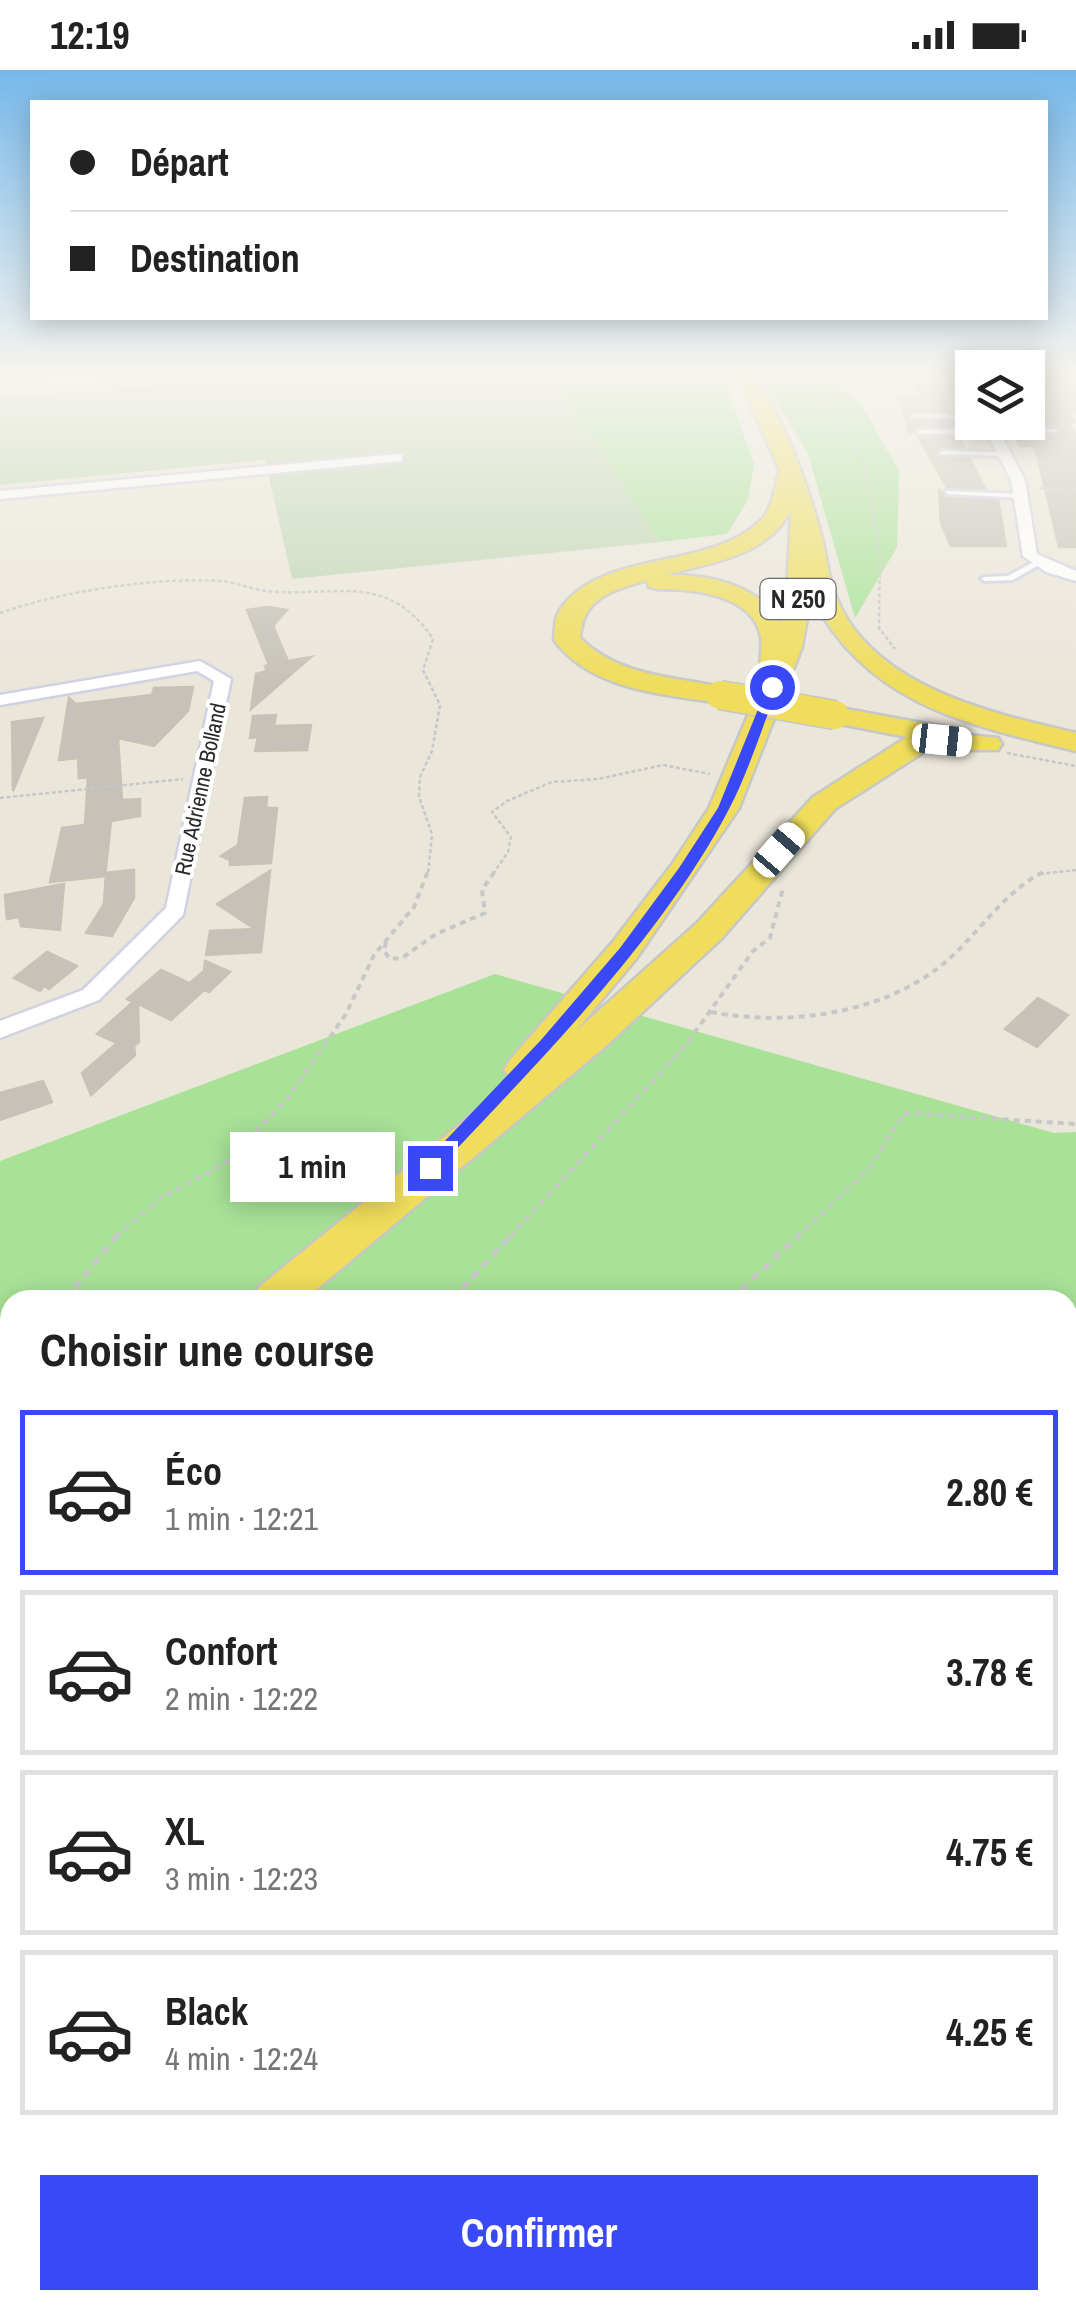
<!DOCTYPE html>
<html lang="fr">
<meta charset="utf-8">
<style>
body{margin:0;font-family:"Archivo Narrow",sans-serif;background:#f6f6f6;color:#222;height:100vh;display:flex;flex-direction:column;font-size:38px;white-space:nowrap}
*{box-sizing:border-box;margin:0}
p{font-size:32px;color:#767676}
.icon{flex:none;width:55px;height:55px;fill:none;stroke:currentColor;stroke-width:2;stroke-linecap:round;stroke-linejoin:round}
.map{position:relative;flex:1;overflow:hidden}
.details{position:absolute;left:0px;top:1220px;width:1078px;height:1020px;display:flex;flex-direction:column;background:#fff;border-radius:30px 30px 0 0;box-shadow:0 5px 25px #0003}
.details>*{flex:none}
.hud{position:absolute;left:30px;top:30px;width:1018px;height:220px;border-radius:0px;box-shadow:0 5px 25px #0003;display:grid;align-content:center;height:220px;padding:0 40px;background:#fff}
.controls{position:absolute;left:955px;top:280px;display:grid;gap:20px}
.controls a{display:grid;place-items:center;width:90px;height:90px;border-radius:0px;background:#fff;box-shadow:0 5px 25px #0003;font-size:50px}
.end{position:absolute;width:45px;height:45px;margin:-22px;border:12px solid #3a49f8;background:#fff;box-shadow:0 0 0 5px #fff}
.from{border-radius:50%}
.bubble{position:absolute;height:70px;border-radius:0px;background:#fff;box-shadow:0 5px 25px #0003;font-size:32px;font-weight:700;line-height:70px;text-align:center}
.car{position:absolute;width:30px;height:60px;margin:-30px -15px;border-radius:12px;box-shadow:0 0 8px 2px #0007;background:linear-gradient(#fff 24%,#345 0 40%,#fff 0 76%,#345 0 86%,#fff 0)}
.hud b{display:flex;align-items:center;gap:35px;height:95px;font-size:38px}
.hud b+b{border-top:2px solid #e0e0e0}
.hud i{width:25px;height:25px;background:#222}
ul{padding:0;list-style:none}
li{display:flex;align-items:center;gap:30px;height:165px;margin:0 20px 15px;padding:0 20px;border:5px solid #e0e0e0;border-radius:0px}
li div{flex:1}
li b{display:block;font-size:38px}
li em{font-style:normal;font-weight:700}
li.on{border-color:#3a49f8}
li>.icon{width:90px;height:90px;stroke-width:1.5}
h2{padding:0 40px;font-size:45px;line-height:120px}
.primary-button{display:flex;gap:20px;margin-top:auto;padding:20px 40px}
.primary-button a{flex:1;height:115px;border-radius:0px;background:#3a49f8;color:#fff;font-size:40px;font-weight:700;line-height:115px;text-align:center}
.status{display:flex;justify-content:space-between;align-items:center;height:70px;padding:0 50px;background:#fff;direction:ltr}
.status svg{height:28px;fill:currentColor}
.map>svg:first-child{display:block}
.green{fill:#a8e297;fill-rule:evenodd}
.cemetery{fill:#bfd5b2}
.building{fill:#c6c2ba;stroke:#c6c2b4;stroke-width:2.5}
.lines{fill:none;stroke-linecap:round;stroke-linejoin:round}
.service-casing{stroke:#d0d1e2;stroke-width:6}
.minor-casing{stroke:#d0d1e2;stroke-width:5}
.tertiary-casing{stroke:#d0d1e2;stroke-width:6}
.primary-casing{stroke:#c7c7c7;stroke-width:5}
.path-far3{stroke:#c7c7c7;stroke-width:2.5;stroke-dasharray:4 2.5;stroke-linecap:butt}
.path-far2{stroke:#c7c7c7;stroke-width:4;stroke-dasharray:6 5;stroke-linecap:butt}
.path-far1{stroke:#c7c7c7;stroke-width:5;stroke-dasharray:9 6;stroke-linecap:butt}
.path{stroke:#c7c7c7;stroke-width:6;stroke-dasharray:11 8;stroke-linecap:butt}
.service{fill:#fff;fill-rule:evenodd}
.minor{fill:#fff;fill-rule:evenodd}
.tertiary{fill:#fff;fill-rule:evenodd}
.primary{fill:#efdd5b;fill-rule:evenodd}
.primary-bridge-casing{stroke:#c7c7c7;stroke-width:31;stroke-linecap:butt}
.primary-bridge{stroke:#efdd5b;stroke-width:28}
.route{fill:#3a49f8}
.labels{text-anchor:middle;stroke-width:8;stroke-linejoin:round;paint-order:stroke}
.far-street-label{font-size:22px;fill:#292929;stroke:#fff}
.shield{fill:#fff;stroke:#696969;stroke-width:2.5}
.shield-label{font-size:25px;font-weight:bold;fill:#292929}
</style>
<div class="status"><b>12:19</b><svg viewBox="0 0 49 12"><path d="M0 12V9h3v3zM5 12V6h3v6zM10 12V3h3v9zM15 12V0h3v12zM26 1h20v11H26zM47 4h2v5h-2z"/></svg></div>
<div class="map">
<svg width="1076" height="2240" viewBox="0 0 1076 2240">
<rect width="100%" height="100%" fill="#ebe6da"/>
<!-- green -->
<g class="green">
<path d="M549 305H722L754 394 748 430 727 464 660 472Z"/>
<path d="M760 305H826L861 334 899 401 897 477 855 548 808 384Z"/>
<path d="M495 904 1054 1063 1076 1062V2240H0V1091ZM10 1230H1068V2230H10Z"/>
</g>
<!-- cemetery -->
<path class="cemetery" d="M267 305H549L660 472 292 509 265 390 0 415V328Z"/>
<!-- building -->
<g class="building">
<path d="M913 305H934L949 341 913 340 908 350 953 352 954 356H920L909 363 900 328H920Z"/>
<path d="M1054 308 1076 316V340H1066L1074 352H1068L1076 367V477H1059L1035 376H1020L1015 366H1057L1060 360 1055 355 1010 352H1028V316Z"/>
<path d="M918 367H959L964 378H941L938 387 970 389 985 419 947 417Z"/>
<path d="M939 420 948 428 998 430 1006 476H951L941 453Z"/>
<path d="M267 537 287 540 273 556 288 591 311 587 251 639 256 604 267 601 265 596 269 595 247 540Z"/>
<path d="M193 617 188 641 154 676 118 668 122 730 140 729V746L111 751 105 806 50 812 62 758 85 755 88 707 79 708 78 688 59 690 69 628 76 634 152 625 154 618Z"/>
<path d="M276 645 274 656 311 655 307 680 255 681 258 667 250 668 253 646Z"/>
<path d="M43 648 13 721 12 652Z"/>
<path d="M267 727 266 738H277L271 793 230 795V790L221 786 238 775 245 728Z"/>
<path d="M134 800V828L112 866 86 863 104 834 106 803Z"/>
<path d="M270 801 261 882 206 885 210 861 255 859 217 834Z"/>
<path d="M64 814 60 860 21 856 19 847 7 849 5 825Z"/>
<path d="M47 882 77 896 49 919 44 916 40 921 14 908Z"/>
<path d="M205 891 230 902 209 922 190 913 204 901Z"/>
<path d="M161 900 204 920 171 950 138 934 139 972 134 976 135 985 91 1025 82 1003 117 973 97 964 133 932 127 929Z"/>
<path d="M1038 928 1068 945 1037 977 1005 959Z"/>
<path d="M43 1011 52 1032 0 1050V1023Z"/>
</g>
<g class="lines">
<!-- service casing -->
<g class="service-casing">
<g id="service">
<path d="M913 344 972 345V349L911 347Z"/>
<path d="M1055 359 1057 362 920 364 917 362 920 360Z"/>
<path d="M943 381 1003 382 1006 384 1003 386 941 384V382Z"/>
<path d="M946 421 1021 424 1024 426 1021 428 948 424 946 423Z"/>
<path d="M1037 490 1044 492 1013 510 985 511 981 509 985 507 1008 506Z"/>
</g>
</g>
<!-- minor casing -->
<g class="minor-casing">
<g id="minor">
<path d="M963 305H972V314H968Z"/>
<path d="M981 352H994L1025 410 1037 484 1076 501V511L1046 502 1023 486 1011 410Z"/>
<path d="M397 384 402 385V391L0 429V421Z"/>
<path d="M200 591 231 609 183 845 99 930 0 968V951L83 920 166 838 214 611 197 601 0 635V625Z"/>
</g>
</g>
<!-- tertiary casing -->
<g class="tertiary-casing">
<path id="tertiary" d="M0 305H155L147 310 69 316 1 310Z"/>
</g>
<!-- primary casing -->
<g class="primary-casing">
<g id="primary">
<path d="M737 305H755C785 354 805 406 820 461 826 480 827 501 834 521 867 616 990 643 1076 663V681C965 654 868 635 811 526L802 577 739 738 636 889 575 962 697 853 813 727 907 667 825 651 821 645 825 639 835 637 944 657 957 664 998 668 1002 674 998 680H927L835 739 721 869 607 975 304 1230H253L259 1217 513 1011 504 1000 509 991 612 873 673 793 709 738 764 607C757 594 763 581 761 567 753 524 692 519 658 519L649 517 647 510C611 521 583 527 580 568 622 609 677 606 730 619L734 625 730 631 720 633C663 624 591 620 554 570 555 560 554 548 560 540 600 479 709 501 760 451 773 439 774 417 780 401ZM791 439 787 523 781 553C758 514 707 504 665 505 709 493 770 486 791 439Z"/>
<path d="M10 1401V1450L0 1454V1405Z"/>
</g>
</g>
<!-- path-far3 -->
<g class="path-far3">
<path d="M801 305 846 358 865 396 880 486 879 558 895 579"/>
<path d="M889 314 958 316"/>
<path d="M1040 418 1076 420"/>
<path d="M0 543C63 521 154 507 221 511 236 512 250 519 266 521 335 528 387 500 433 569L423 600 440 635 432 681 420 707 419 727 432 764 428 804"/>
<path d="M1007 683 1076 696"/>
<path d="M0 728 183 709"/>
<path d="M493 804 508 782 511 767 492 742 507 731 552 712 598 709 663 695 710 704"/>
<path d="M1040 804 1076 800"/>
</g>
<!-- path-far2 -->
<g class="path-far2">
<path d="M386 872 384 881 390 889 402 888 436 864 485 843 482 820 495 801"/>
<path d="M711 942C789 957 888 944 950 888 982 859 1005 821 1045 801"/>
<path d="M116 1167 162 1127 224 1094 287 1029 346 944 374 885 414 837 428 801"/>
<path d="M510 1167 685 976 753 881 770 868 783 818"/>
<path d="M797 1167 868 1100 904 1043 1076 1054"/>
</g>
<!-- path-far1 -->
<g class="path-far1">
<path d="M65 1230 118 1164"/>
<path d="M452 1230 512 1164"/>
<path d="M730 1230 800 1164"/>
<path d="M0 1284 10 1278"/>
<path d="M0 1603 10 1595"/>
</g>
<!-- path -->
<g class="path">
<path d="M1068 1975 1076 1963"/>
<path d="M0 2044 10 2038"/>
<path d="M419 2230 432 2240"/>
<path d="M51 2240 56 2230"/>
<path d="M63 2240 119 2239 196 2230"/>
<path d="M1022 2240 1025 2230"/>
</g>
<!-- service -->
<use href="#service" class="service"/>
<!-- minor -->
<use href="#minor" class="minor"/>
<!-- tertiary -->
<use href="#tertiary" class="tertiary"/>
<!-- primary -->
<use href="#primary" class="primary"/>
<!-- primary-bridge casing -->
<g class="primary-bridge-casing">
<path id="primary-bridge" d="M720 625 835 645"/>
</g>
<!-- primary-bridge -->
<use href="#primary-bridge" class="primary-bridge"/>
</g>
<!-- sky -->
<linearGradient id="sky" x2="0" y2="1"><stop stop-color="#77b8ea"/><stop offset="0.49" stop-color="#f6f4ee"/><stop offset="1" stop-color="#f6f4ee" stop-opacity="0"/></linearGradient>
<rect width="1076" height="618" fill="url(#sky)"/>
<!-- route -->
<path class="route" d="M772 614 778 617C762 657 749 701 729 739 660 871 537 993 435 1102H424V1093L541 970 620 878 679 798 718 738 767 617Z"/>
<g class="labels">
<!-- far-street labels -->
<g class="far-street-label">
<text transform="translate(200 719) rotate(-78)" y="8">Rue Adrienne Bolland</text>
</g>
<!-- shield labels -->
<rect class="shield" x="760.5" y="509" width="75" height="40" rx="8"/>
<g class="shield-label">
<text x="798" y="538">N 250</text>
</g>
</g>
</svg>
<div class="controls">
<a><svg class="icon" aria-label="layers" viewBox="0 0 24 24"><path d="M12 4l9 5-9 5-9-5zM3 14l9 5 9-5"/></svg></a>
</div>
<i class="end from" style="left:772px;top:617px"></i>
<i class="end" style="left:430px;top:1098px"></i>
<div class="bubble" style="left:230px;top:1062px;width:165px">1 min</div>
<i class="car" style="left:942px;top:670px;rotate:96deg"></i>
<i class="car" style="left:779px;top:780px;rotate:41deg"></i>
<div class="hud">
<b><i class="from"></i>Départ</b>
<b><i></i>Destination</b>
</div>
<section class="details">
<h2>Choisir une course</h2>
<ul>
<li class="on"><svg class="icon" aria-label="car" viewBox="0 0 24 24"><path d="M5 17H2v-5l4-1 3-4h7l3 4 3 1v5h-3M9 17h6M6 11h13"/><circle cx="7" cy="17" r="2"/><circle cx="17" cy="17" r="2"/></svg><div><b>Éco</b><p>1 min · 12:21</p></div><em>2.80 €</em></li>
<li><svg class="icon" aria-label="car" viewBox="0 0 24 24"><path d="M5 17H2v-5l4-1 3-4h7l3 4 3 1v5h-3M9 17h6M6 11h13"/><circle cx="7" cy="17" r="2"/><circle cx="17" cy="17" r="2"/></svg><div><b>Confort</b><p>2 min · 12:22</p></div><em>3.78 €</em></li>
<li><svg class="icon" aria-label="car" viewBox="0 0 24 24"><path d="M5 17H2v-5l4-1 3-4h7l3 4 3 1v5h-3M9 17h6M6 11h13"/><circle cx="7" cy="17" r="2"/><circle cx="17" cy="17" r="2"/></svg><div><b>XL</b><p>3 min · 12:23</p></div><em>4.75 €</em></li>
<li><svg class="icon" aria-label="car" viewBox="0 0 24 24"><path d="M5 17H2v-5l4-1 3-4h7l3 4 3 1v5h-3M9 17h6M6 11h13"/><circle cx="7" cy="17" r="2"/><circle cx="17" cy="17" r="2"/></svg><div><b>Black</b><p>4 min · 12:24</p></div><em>4.25 €</em></li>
</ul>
<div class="primary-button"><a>Confirmer</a></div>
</section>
</div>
